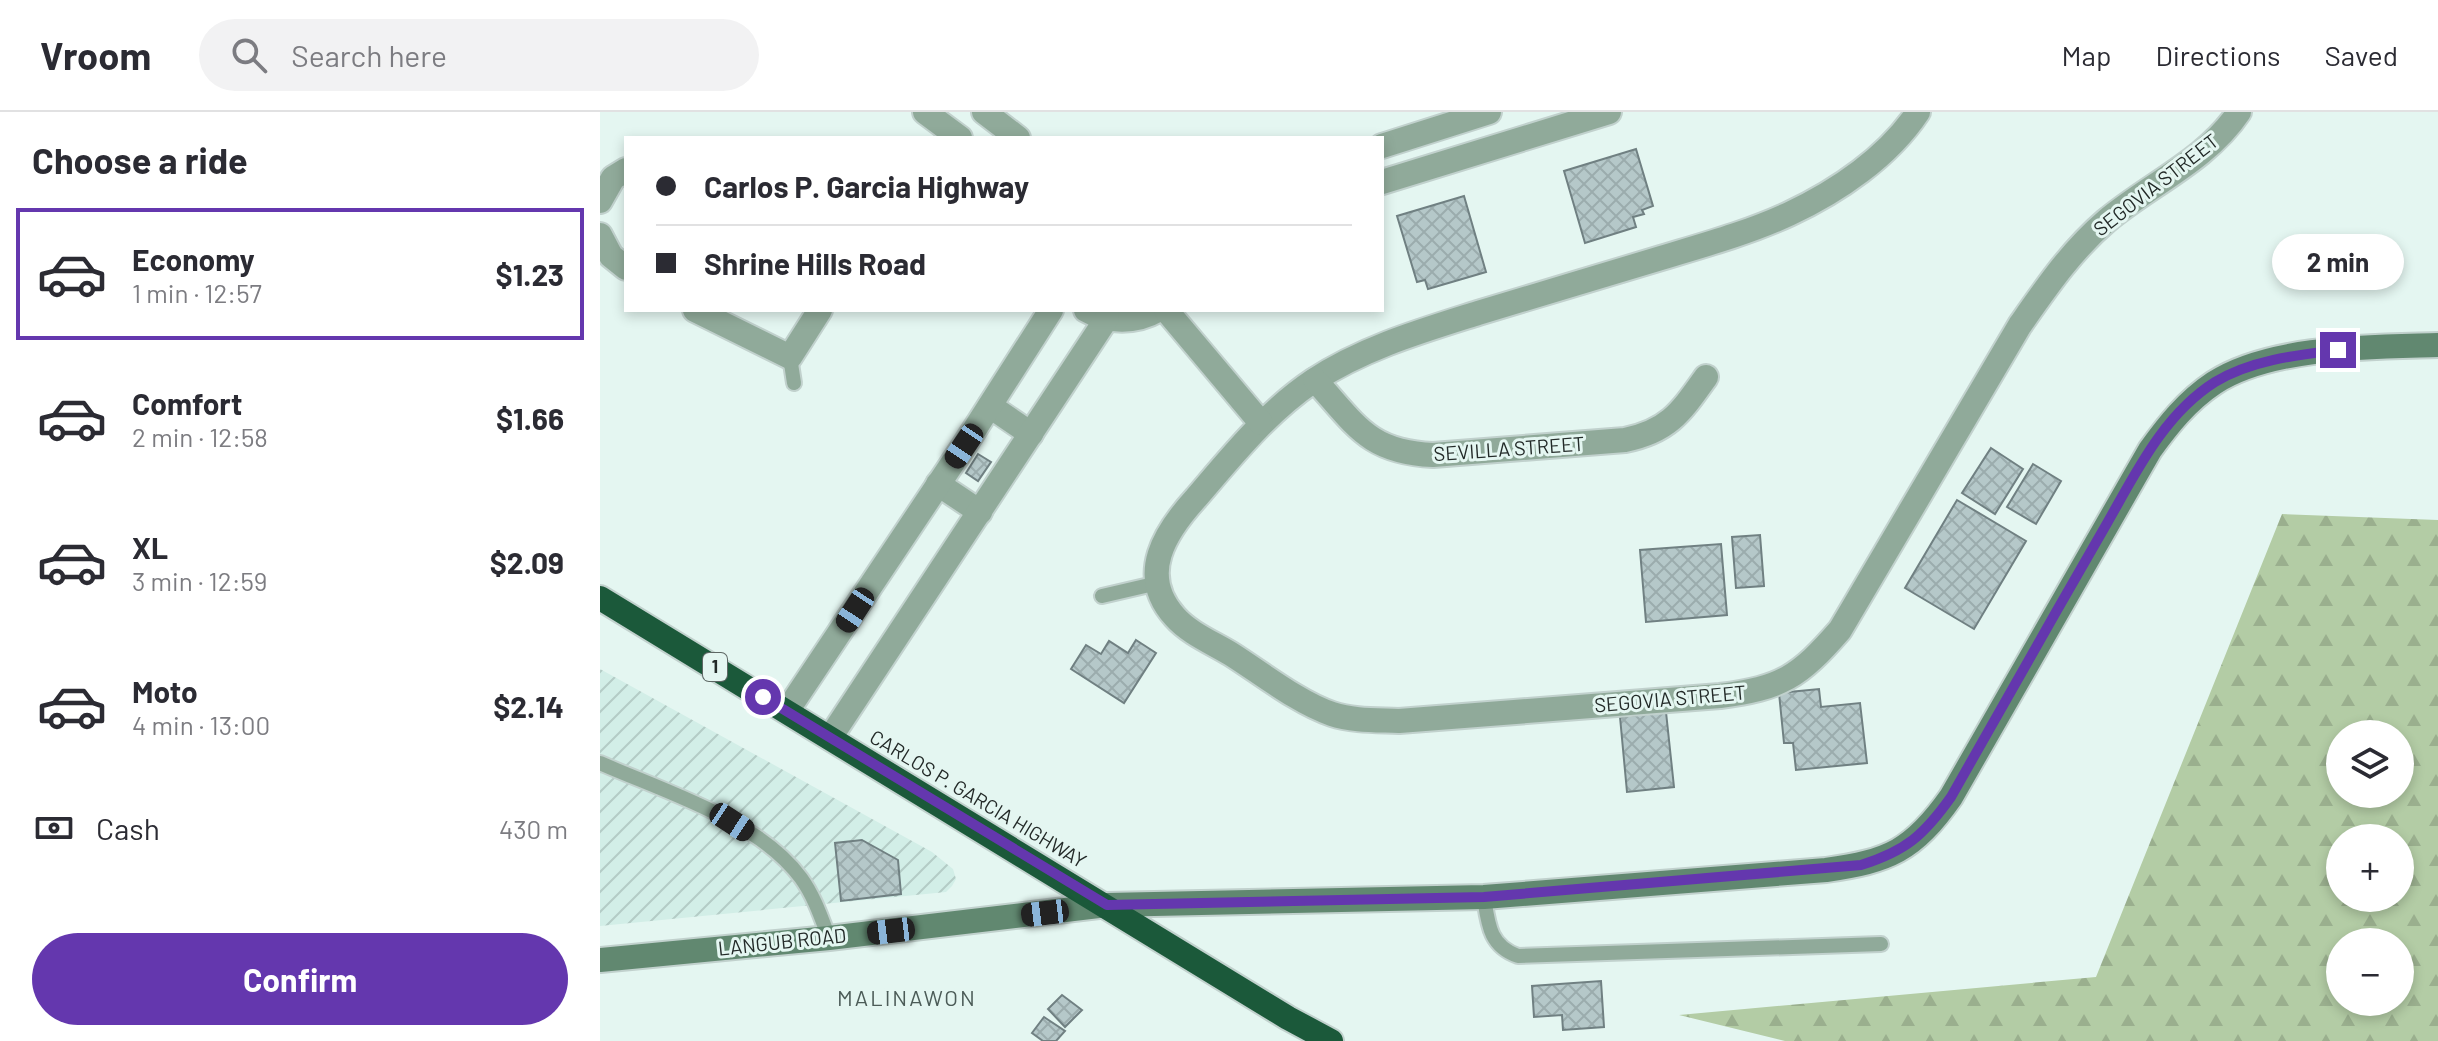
<!DOCTYPE html>
<meta charset="utf-8">
<style>
body{margin:0;font-family:Barlow,sans-serif;background:#f2f2f3;color:#2b2b33;height:100vh;display:flex;flex-direction:column;font-size:30px;white-space:nowrap}
*{box-sizing:border-box;margin:0}
p{font-size:26px;color:#7c7c81}
.icon{flex:none;width:44px;height:44px;fill:none;stroke:currentColor;stroke-width:2;stroke-linecap:round;stroke-linejoin:round}
.map{position:relative;flex:1;overflow:hidden}
.panel{display:flex;flex-direction:column;background:#fff;width:600px}
.panel>*{flex:none}
.top-card{position:absolute;left:24px;top:24px;width:760px;height:176px;border-radius:0px;box-shadow:0 4px 12px #0003;display:grid;align-content:center;height:176px;padding:0 32px;background:#fff}
.controls{position:absolute;left:1726px;top:608px;display:grid;gap:16px}
.controls a{display:grid;place-items:center;width:88px;height:88px;border-radius:50%;background:#fff;box-shadow:0 4px 12px #0003;font-size:40px}
.end{position:absolute;width:36px;height:36px;margin:-18px;border:10px solid #6437ae;background:#fff;box-shadow:0 0 0 4px #fff}
.from{border-radius:50%}
.bubble{position:absolute;height:56px;border-radius:28px;background:#fff;box-shadow:0 4px 12px #0003;font-size:26px;font-weight:700;line-height:56px;text-align:center}
.car{position:absolute;width:24px;height:48px;margin:-24px -12px;border-radius:10px;box-shadow:0 0 6px 2px #0007;background:linear-gradient(#222 24%,#8ab4d8 0 40%,#222 0 76%,#8ab4d8 0 86%,#222 0)}
.top-card b{display:flex;align-items:center;gap:28px;height:76px;font-size:30px}
.top-card b+b{border-top:2px solid #e1e1e2}
.top-card i{width:20px;height:20px;background:#2b2b33}
ul{padding:0;list-style:none}
li{display:flex;align-items:center;gap:24px;height:132px;margin:0 16px 12px;padding:0 16px;border:4px solid transparent;border-radius:0px}
li div{flex:1}
li b{display:block;font-size:30px}
li em{font-style:normal;font-weight:700}
li.selected{border-color:#6437ae}
li>.icon{width:72px;height:72px;stroke-width:1.5}
h2{padding:0 32px;font-size:36px;line-height:96px}
.pay{display:flex;align-items:center;gap:20px;height:88px;padding:0 32px;font-size:30px}
.pay p{margin-inline-start:auto}
.button{display:flex;gap:16px;margin-top:auto;padding:16px 32px}
.button a{flex:1;height:92px;border-radius:48px;background:#6437ae;color:#fff;font-size:32px;font-weight:700;line-height:92px;text-align:center}
header{display:flex;align-items:center;gap:48px;box-sizing:border-box;height:112px;padding:0 40px;background:#fff;border-bottom:2px solid #e1e1e2}
header strong{font-size:38px}
nav{display:flex;gap:44px;margin-inline-start:auto;font-size:28px}
.search{width:560px;height:72px;background:#f2f2f3;display:flex;align-items:center;gap:20px;box-sizing:border-box;padding:0 28px;border-radius:44px;color:#7c7c81;font-size:30px}
main{display:flex;flex:1;min-height:0}
.map>svg:first-child{display:block}
.industrial{fill:url(#industrial-furrows)}
.forest{fill:url(#forest-firs);fill-rule:evenodd}
.building{fill:url(#building-cross-hatch);stroke:#708082;stroke-width:2}
.lines{fill:none;stroke-linecap:round;stroke-linejoin:round}
.lane-casing{stroke:#c1d1cd;stroke-width:18}
.street-casing{stroke:#c1d1cd;stroke-width:28}
.secondary-casing{stroke:#c1d1cd;stroke-width:28}
.highway-casing{stroke:#c1d1cd;stroke-width:28}
.lane{stroke:#90aa9a;stroke-width:14}
.street{stroke:#90aa9a;stroke-width:24}
.secondary{stroke:#618870;stroke-width:24}
.highway{stroke:#1b593a;stroke-width:24}
.route{stroke:#6437ae;stroke-width:10}
.labels{text-anchor:middle;stroke-width:6;stroke-linejoin:round;paint-order:stroke}
.shield{fill:#e4f6f1;stroke:#5d6764;stroke-width:2}
.shield-label{font-size:18px;font-weight:bold;fill:#232a28}
.street-label{font-size:20px;fill:#232a28;stroke:#e4f6f1}
.neighbourhood-label{font-size:22px;letter-spacing:2px;fill:#4c5c58;stroke:#e4f6f1}
</style>
<header>
<strong>Vroom</strong>
<div class="search"><svg class="icon" aria-label="search" viewBox="0 0 24 24"><circle cx="10" cy="10" r="6"/><path d="M15 15l6 6"/></svg>Search here</div>
<nav><a>Map</a><a>Directions</a><a>Saved</a></nav>
</header>
<main>
<section class="panel">
<h2>Choose a ride</h2>
<ul>
<li class="selected"><svg class="icon" aria-label="car" viewBox="0 0 24 24"><path d="M5 17H2v-5l4-1 3-4h7l3 4 3 1v5h-3M9 17h6M6 11h13"/><circle cx="7" cy="17" r="2"/><circle cx="17" cy="17" r="2"/></svg><div><b>Economy</b><p>1 min · 12:57</p></div><em>$1.23</em></li>
<li><svg class="icon" aria-label="car" viewBox="0 0 24 24"><path d="M5 17H2v-5l4-1 3-4h7l3 4 3 1v5h-3M9 17h6M6 11h13"/><circle cx="7" cy="17" r="2"/><circle cx="17" cy="17" r="2"/></svg><div><b>Comfort</b><p>2 min · 12:58</p></div><em>$1.66</em></li>
<li><svg class="icon" aria-label="car" viewBox="0 0 24 24"><path d="M5 17H2v-5l4-1 3-4h7l3 4 3 1v5h-3M9 17h6M6 11h13"/><circle cx="7" cy="17" r="2"/><circle cx="17" cy="17" r="2"/></svg><div><b>XL</b><p>3 min · 12:59</p></div><em>$2.09</em></li>
<li><svg class="icon" aria-label="car" viewBox="0 0 24 24"><path d="M5 17H2v-5l4-1 3-4h7l3 4 3 1v5h-3M9 17h6M6 11h13"/><circle cx="7" cy="17" r="2"/><circle cx="17" cy="17" r="2"/></svg><div><b>Moto</b><p>4 min · 13:00</p></div><em>$2.14</em></li>
</ul>
<div class="pay"><svg class="icon" aria-label="cash" viewBox="0 0 24 24"><path d="M3 7h18v10H3z"/><circle cx="12" cy="12" r="2"/></svg>Cash<p>430 m</p></div>
<div class="button"><a>Confirm</a></div>
</section>
<div class="map">
<svg width="1838" height="929" viewBox="0 0 1838 929">
<defs>
<pattern id="industrial-furrows" width="10" height="10" patternUnits="userSpaceOnUse" patternTransform="scale(2)"><rect width="10" height="10" fill="#d2eee7"/><path d="M-1 1l2-2M0 10L10 0M9 11l2-2" fill="none" stroke="#b4ccc6"/></pattern>
<pattern id="forest-firs" width="22" height="20" patternUnits="userSpaceOnUse" patternTransform="scale(2)"><rect width="22" height="20" fill="#b3cca5"/><path d="M5 1l3.5 6h-7zM16 11l3.5 6h-7z" fill="#9aaf8e"/></pattern>
<pattern id="building-cross-hatch" width="8" height="8" patternUnits="userSpaceOnUse" patternTransform="scale(2)"><rect width="8" height="8" fill="#b5c8c9"/><path d="M0 0l8 8M0 8l8-8" fill="none" stroke="#9bacad"/></pattern>
</defs>
<rect width="100%" height="100%" fill="#e4f6f1"/>
<!-- industrial -->
<path class="industrial" d="M0 557 332 740 353 757 356 767 352 774 346 780 336 781 0 814Z"/>
<!-- forest -->
<path class="forest" d="M1682 402 1838 408V929H1185L1079 903 1496 865ZM1740 622H1800V682H1740ZM1740 726H1800V786H1740ZM1740 830H1800V890H1740Z"/>
<!-- building -->
<g class="building">
<path d="M1036 37 1053 94 1042 98 1044 102 1033 105 1036 115 985 131 964 59Z"/>
<path d="M864 84 886 160 828 177 825 168 817 170 797 104Z"/>
<path d="M1391 336 1423 357 1395 402 1362 381Z"/>
<path d="M378 342 391 350 378 369 366 361Z"/>
<path d="M1433 352 1461 369 1436 412 1407 395Z"/>
<path d="M1357 388 1426 429 1374 517 1305 476Z"/>
<path d="M1160 423 1164 474 1136 476 1132 425Z"/>
<path d="M1121 432 1127 503 1046 510 1040 438Z"/>
<path d="M536 528 556 541 524 591 471 557 486 533 501 542 509 529 528 541Z"/>
<path d="M1219 577 1221 595 1260 591 1267 651 1196 658 1193 631H1184L1179 581Z"/>
<path d="M1066 600 1074 675 1027 680 1020 605Z"/>
<path d="M262 728 298 748 301 782 241 789 235 731Z"/>
<path d="M1001 869 1004 915 963 918 962 903 934 905 932 874Z"/>
<path d="M462 883 482 898 465 915 448 897Z"/>
<path d="M444 905 465 919 456 929H443L432 921Z"/>
</g>
<g class="lines">
<!-- lane casing -->
<g class="lane-casing">
<g id="lane">
<path d="M190 245 194 271"/>
<path d="M502 484 558 471"/>
<path d="M0 651C63 679 159 708 201 766 214 784 221 805 229 826"/>
<path d="M884 785C888 811 889 834 918 844L1281 832"/>
</g>
</g>
<!-- street casing -->
<g class="street-casing">
<g id="street">
<path d="M325 0 360 26"/>
<path d="M384 0 418 26"/>
<path d="M1318 0C1288 45 1238 79 1189 102 1148 121 1104 133 1061 146 1000 164 939 183 878 201 821 219 763 236 713 269 667 300 632 344 596 386 565 420 537 463 575 505 589 521 613 531 631 542 661 561 699 591 732 602 753 609 777 608 799 609L1120 584C1182 576 1199 565 1240 518L1420 213C1446 176 1471 139 1506 109 1550 72 1606 49 1639 0"/>
<path d="M782 34 889 0"/>
<path d="M782 70 1009 0"/>
<path d="M0 89 13 66 26 58"/>
<path d="M0 123 11 144 26 156"/>
<path d="M95 198 190 245 220 198"/>
<path d="M486 198C508 211 536 211 558 198"/>
<path d="M566 198 661 311"/>
<path d="M715 268C756 313 768 340 833 343L1025 328C1069 319 1081 300 1106 265"/>
<path d="M390 294 431 322"/>
<path d="M338 372 380 400"/>
<path d="M187 599 364 334 451 198"/>
<path d="M230 626 507 206"/>
</g>
</g>
<!-- secondary casing -->
<g class="secondary-casing">
<path id="secondary" d="M0 848 229 826 507 793 884 785 1226 758C1289 749 1313 739 1351 685L1550 338C1568 313 1587 289 1614 271 1671 234 1772 235 1838 233"/>
</g>
<!-- highway casing -->
<g class="highway-casing">
<path id="highway" d="M0 486 688 906 731 929"/>
</g>
<!-- lane -->
<use href="#lane" class="lane"/>
<!-- street -->
<use href="#street" class="street"/>
<!-- secondary -->
<use href="#secondary" class="secondary"/>
<!-- highway -->
<use href="#highway" class="highway"/>
</g>
<g class="lines">
<!-- route -->
<path class="route" d="M163 585 507 793 884 785 1261 753C1306 739 1324 723 1351 685 1401 597 1451 508 1502 420 1533 367 1561 304 1615 270 1651 248 1697 243 1738 238"/>
</g>
<g class="labels">
<!-- shield labels -->
<rect class="shield" x="103" y="541" width="24" height="28" rx="6"/>
<g class="shield-label">
<text x="115" y="561">1</text>
</g>
<!-- street labels -->
<g class="street-label">
<text transform="translate(1556 73) rotate(-38)" y="7">SEGOVIA STREET</text>
<text transform="translate(909 337) rotate(-4)" y="7">SEVILLA STREET</text>
<text transform="translate(1070 587) rotate(-5)" y="7">SEGOVIA STREET</text>
<text transform="translate(378 687) rotate(31)" y="7">CARLOS P. GARCIA HIGHWAY</text>
<text transform="translate(182 830) rotate(-6)" y="7">LANGUB ROAD</text>
</g>
<!-- neighbourhood labels -->
<g class="neighbourhood-label">
<text x="307" y="894">MALINAWON</text>
</g>
</g>
</svg>
<div class="controls">
<a><svg class="icon" aria-label="layers" viewBox="0 0 24 24"><path d="M12 4l9 5-9 5-9-5zM3 14l9 5 9-5"/></svg></a>
<a>+</a>
<a>−</a>
</div>
<i class="end from" style="left:163px;top:585px"></i>
<i class="end" style="left:1738px;top:238px"></i>
<div class="bubble" style="left:1672px;top:122px;width:132px">2 min</div>
<i class="car" style="left:364px;top:334px;rotate:214deg"></i>
<i class="car" style="left:255px;top:498px;rotate:213deg"></i>
<i class="car" style="left:132px;top:710px;rotate:123deg"></i>
<i class="car" style="left:445px;top:801px;rotate:263deg"></i>
<i class="car" style="left:291px;top:819px;rotate:263deg"></i>
<div class="top-card">
<b><i class="from"></i>Carlos P. Garcia Highway</b>
<b><i></i>Shrine Hills Road</b>
</div>
</div>
</main>
